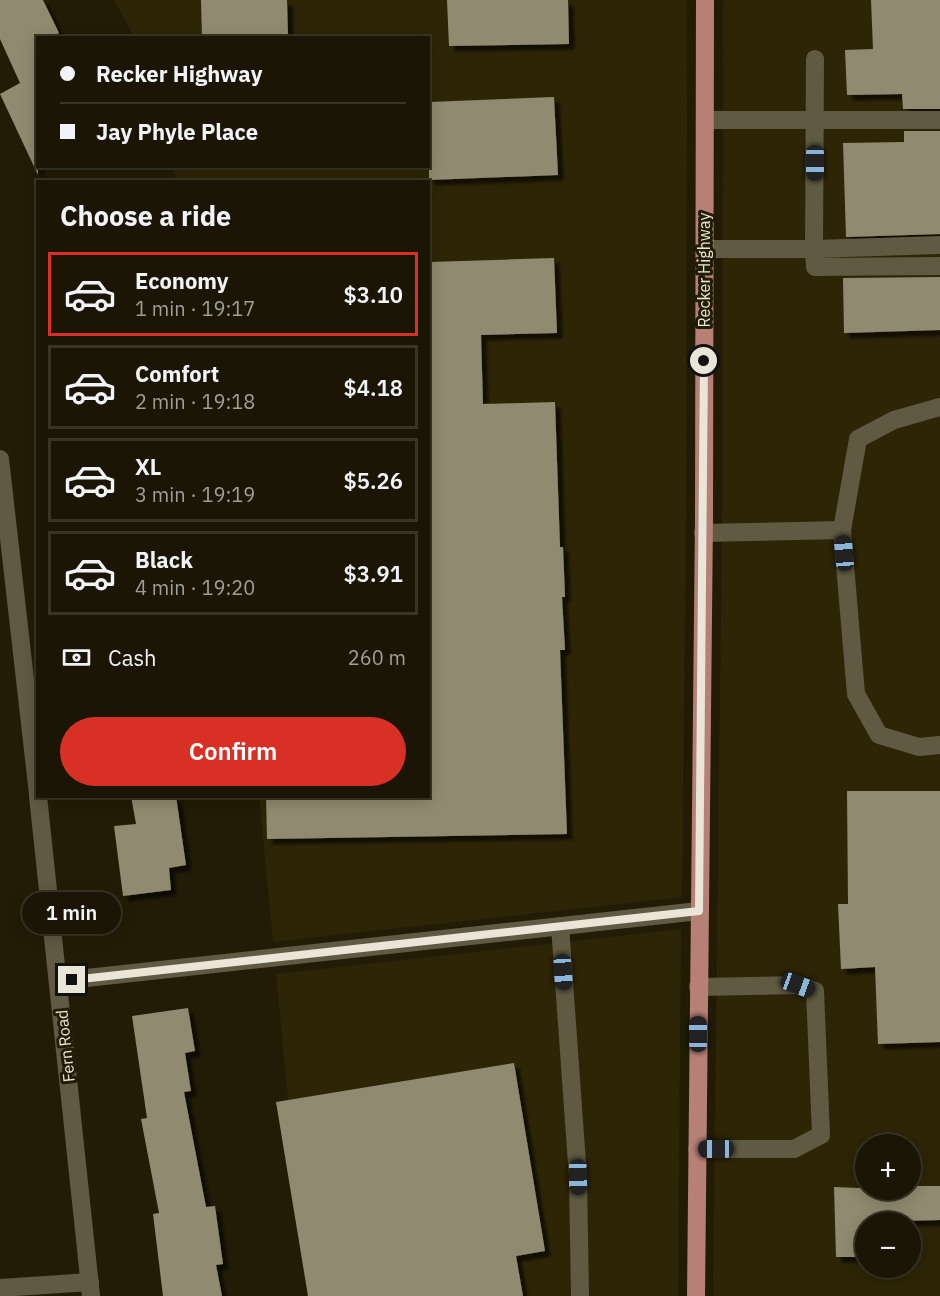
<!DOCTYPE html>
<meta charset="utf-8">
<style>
body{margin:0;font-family:"IBM Plex Sans",sans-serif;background:#231e0e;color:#f1f3f6;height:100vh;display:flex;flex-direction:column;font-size:22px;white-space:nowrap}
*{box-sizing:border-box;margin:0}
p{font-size:20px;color:#9f9f9a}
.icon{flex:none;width:33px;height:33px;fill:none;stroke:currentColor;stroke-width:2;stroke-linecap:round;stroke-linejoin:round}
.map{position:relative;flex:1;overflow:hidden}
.side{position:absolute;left:36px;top:180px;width:394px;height:618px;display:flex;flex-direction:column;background:#1a1504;border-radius:0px;box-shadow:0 3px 15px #0003,0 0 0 2px #383426}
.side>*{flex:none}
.top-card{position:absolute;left:36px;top:36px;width:394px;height:132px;border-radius:0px;box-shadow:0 3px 15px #0003,0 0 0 2px #383426;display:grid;align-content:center;height:132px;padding:0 24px;background:#1a1504}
.buttons{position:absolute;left:855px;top:1134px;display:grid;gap:12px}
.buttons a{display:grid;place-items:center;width:66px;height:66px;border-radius:50%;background:#1a1504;box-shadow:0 3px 15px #0003,0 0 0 2px #383426;font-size:30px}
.end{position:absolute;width:27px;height:27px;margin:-14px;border:8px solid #e9e6d8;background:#111;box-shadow:0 0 0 3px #111}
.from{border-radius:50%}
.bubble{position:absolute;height:42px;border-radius:21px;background:#1a1504;box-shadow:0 3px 15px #0003,0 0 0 2px #383426;font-size:20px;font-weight:600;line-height:42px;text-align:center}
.car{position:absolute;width:18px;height:36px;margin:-18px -9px;border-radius:8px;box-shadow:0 0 4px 2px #0007;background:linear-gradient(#222 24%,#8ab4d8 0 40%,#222 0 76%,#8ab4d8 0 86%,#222 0)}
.top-card b{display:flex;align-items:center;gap:21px;height:57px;font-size:22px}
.top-card b+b{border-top:2px solid #383426}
.top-card i{width:15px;height:15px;background:#f1f3f6}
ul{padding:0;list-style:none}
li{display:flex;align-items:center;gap:18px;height:84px;margin:0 12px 9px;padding:0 12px;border:3px solid #383426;border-radius:0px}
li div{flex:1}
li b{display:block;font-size:22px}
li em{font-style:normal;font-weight:600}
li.selected{border-color:#d93025}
li>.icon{width:54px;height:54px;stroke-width:1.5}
h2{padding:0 24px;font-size:27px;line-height:72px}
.pay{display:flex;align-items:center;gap:15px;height:66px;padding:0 24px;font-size:22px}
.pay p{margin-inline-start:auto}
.cta{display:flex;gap:12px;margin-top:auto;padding:12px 24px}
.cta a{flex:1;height:69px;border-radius:36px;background:#d93025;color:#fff;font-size:24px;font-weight:600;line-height:69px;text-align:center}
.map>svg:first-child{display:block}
.built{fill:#2d2506;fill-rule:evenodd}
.building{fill:#908a70;filter:url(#shadow)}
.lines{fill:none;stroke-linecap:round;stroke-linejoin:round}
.minor{stroke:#605a42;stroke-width:18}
.major{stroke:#b68076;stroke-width:18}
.route{stroke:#e9e6d8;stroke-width:8}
.labels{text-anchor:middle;stroke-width:6;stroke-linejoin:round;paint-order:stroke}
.street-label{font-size:16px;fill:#e9e6d8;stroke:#221c06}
</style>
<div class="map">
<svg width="940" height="1296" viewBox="0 0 940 1296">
<defs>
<filter id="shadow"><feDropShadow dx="5.5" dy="5.5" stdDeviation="1.5" flood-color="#0009"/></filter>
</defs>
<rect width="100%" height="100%" fill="#221c06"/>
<!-- built -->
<g class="built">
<path d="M114 0H687L686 520 682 897 273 942 259 797 429 796V182L176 181 173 167 429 166V38L134 37Z"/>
<path d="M723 0H940V1296H713L722 517ZM866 1144H910V1190H866ZM866 1222H910V1268H866Z"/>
<path d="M681 929 678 1296H307L276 974Z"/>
</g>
<!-- building -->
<g class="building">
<path d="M0 0H43L59 33 50 38H38V175L0 94 20 83 0 39Z"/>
<path d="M201 0H287L288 38H202Z"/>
<path d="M447 0H568L569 44 449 46Z"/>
<path d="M871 0H940V109H903L902 94 847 95 845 50 873 49Z"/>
<path d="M554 97 558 175 429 180V102Z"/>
<path d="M904 131H940V234L846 237 843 143 904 142Z"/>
<path d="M554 258 557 333 481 335 483 404 555 402 560 547H563L565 597H562L565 650H560L567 834 267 839 266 796H429V262Z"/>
<path d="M940 277V330L844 333 843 278Z"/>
<path d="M847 791H940V1042L878 1044 875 967 841 969 838 904H848Z"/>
<path d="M131 796H176L186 865 169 868 171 890 123 896 114 826 136 824Z"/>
<path d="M188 1008 195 1051 185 1053 191 1091 184 1092 206 1207 215 1206 223 1264 216 1265 222 1296H163L153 1214 159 1213 141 1119 147 1118 132 1016Z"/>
<path d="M514 1063 545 1251 516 1256 523 1296H308L276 1102Z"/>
<path d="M910 1186H940V1220L866 1222V1257H836L834 1187 910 1190Z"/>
</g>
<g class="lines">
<!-- minor -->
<g class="minor">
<path d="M705 120H940"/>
<path d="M940 245 814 249 815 267 940 266"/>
<path d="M704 249H814L815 59"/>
<path d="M0 459 38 794"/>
<path d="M842 530 856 694 879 735 919 747 940 745"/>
<path d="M703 533 842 530 858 439 894 420 940 407"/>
<path d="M38 796 91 1296"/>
<path d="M560 926 578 1177 580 1296"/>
<path d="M59 981 699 911"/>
<path d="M697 1149H794L821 1135 815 991 798 985 698 987"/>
<path d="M0 1288 90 1282"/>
</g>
<!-- major -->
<path class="major" d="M696 1296 704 519 705 0"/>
</g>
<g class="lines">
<!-- route -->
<path class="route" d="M72 980 699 911 704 361"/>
</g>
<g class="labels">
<!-- street labels -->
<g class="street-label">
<text transform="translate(704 270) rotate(-90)" y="6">Recker Highway</text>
<text transform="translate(65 1046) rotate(-96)" y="6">Fern Road</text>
</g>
</g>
</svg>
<div class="buttons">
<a>+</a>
<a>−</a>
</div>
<i class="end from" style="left:704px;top:361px"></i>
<i class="end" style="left:72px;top:980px"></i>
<div class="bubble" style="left:22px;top:892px;width:99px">1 min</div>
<i class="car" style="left:815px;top:163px;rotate:180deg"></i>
<i class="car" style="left:844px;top:553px;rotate:355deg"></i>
<i class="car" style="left:563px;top:972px;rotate:176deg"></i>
<i class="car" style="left:798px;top:985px;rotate:110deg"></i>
<i class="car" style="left:698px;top:1034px;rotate:0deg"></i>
<i class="car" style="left:716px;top:1149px;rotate:270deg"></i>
<i class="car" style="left:578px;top:1177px;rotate:179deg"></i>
<div class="top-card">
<b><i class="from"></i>Recker Highway</b>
<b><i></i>Jay Phyle Place</b>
</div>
<section class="side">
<h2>Choose a ride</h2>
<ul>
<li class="selected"><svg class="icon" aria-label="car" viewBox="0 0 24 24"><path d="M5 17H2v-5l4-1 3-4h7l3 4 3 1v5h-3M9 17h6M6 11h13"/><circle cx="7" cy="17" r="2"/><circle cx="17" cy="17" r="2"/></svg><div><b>Economy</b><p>1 min · 19:17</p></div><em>$3.10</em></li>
<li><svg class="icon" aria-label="car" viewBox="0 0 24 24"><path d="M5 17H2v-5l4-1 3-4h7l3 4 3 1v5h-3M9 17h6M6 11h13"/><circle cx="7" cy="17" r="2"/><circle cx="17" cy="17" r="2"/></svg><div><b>Comfort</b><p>2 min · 19:18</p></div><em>$4.18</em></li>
<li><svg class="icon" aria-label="car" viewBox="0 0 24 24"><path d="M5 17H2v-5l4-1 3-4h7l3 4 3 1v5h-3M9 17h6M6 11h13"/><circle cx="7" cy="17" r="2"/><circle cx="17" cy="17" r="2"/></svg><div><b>XL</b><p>3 min · 19:19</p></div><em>$5.26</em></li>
<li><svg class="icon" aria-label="car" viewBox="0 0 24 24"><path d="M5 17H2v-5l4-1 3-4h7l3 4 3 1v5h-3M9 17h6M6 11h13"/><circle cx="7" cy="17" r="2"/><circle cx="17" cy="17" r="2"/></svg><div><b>Black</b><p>4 min · 19:20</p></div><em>$3.91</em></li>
</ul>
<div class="pay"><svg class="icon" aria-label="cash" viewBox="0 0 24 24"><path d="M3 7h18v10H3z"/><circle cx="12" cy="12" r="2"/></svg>Cash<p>260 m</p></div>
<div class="cta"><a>Confirm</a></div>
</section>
</div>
